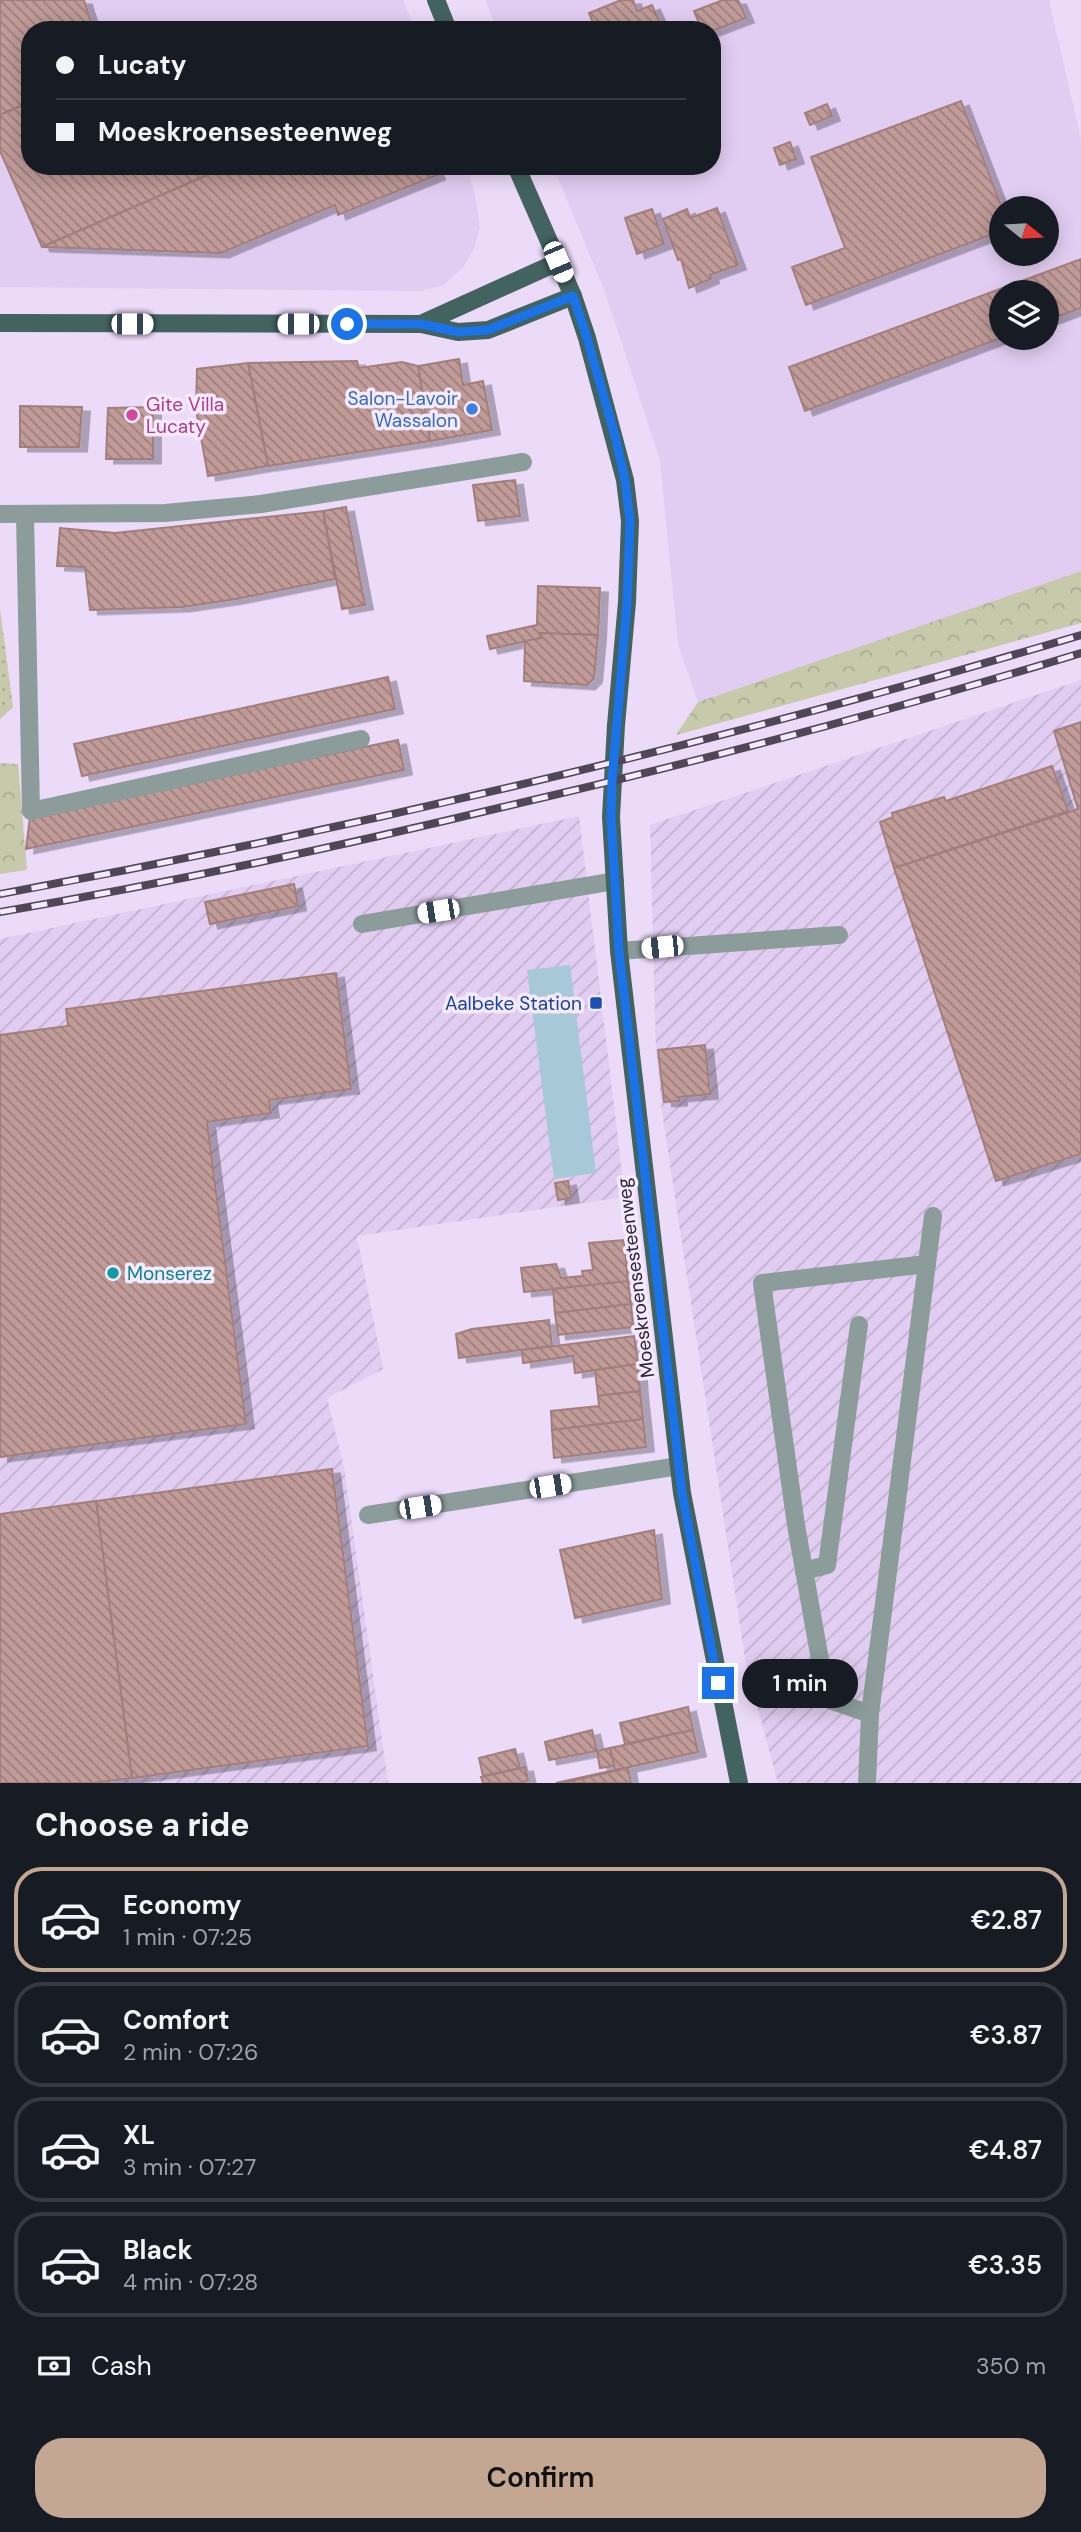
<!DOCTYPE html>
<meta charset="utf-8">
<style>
body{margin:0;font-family:"DM Sans",sans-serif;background:#20242c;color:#f1f3f6;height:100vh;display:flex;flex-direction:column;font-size:26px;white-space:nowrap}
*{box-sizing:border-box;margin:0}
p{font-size:23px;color:#9ea1a6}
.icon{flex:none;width:38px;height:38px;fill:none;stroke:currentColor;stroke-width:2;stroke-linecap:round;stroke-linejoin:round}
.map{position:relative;height:1783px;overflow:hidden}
.panel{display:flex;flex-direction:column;background:#171b24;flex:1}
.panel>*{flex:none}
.top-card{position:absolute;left:21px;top:21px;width:700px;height:154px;border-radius:28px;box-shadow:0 4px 18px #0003;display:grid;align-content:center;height:154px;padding:0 35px;background:#171b24}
.needle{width:46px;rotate:108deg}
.buttons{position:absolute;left:989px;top:196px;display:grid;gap:14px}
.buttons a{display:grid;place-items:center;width:70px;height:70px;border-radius:50%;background:#171b24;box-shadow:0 4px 18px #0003;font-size:35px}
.end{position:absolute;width:32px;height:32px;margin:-16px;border:9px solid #1a73e8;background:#fff;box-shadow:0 0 0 4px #fff}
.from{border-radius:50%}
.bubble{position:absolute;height:49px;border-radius:24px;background:#171b24;box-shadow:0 4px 18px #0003;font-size:23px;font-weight:600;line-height:49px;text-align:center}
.car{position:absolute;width:21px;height:42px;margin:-21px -10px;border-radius:9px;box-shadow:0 0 5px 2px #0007;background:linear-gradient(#fff 24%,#345 0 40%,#fff 0 76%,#345 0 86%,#fff 0)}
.top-card b{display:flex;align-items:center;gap:24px;height:66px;font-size:26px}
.top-card b+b{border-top:2px solid #363941}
.top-card i{width:18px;height:18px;background:#f1f3f6}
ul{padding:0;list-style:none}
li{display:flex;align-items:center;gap:21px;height:105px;margin:0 14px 10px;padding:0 21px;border:4px solid #363941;border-radius:28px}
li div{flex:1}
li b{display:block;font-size:26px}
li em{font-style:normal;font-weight:600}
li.selected{border-color:#c4a793}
li>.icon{width:63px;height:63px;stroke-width:1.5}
h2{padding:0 35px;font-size:32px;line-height:84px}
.pay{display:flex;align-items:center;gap:18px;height:77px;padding:0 35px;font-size:26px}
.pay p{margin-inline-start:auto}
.button{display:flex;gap:14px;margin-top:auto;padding:14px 35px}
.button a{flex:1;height:80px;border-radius:28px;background:#c4a793;color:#111;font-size:28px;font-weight:600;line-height:80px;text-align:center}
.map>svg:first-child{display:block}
.built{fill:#e1cdf1;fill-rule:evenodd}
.industrial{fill:url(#industrial-furrows)}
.grass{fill:url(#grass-dots)}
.forest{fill:url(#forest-crowns)}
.water{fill:#a6c8d7}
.building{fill:url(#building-back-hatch);stroke:#a27e7c;stroke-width:2;filter:url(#shadow)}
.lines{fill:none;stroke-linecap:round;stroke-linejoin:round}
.minor{stroke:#8b9c9b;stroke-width:18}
.major{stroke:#436360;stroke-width:18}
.rail-casing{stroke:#504756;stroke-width:8}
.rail{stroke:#f5eafd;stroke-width:5;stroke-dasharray:16;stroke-linecap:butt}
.route{stroke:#1a73e8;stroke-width:9}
.shop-dot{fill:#3f7fe0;stroke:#f5eafd;stroke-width:2.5}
.hotel-dot{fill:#d1479c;stroke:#f5eafd;stroke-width:2.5}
.transit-dot{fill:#1a4fb4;stroke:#f5eafd;stroke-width:2.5}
.culture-dot{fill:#0f9aa8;stroke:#f5eafd;stroke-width:2.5}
.labels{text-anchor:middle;stroke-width:7;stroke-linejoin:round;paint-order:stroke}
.shop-label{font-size:19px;fill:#366cbe;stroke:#f5eafd;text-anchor:end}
.hotel-label{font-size:19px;fill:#b23c85;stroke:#f5eafd;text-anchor:start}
.transit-label{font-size:19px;fill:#164399;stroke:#f5eafd;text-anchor:end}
.culture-label{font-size:19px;fill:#0d838f;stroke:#f5eafd;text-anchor:start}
.street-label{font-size:19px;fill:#2d2632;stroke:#f5eafd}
</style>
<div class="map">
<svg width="1081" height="1783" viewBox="0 0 1081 1783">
<defs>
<pattern id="industrial-furrows" width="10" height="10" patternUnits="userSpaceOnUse" patternTransform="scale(1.75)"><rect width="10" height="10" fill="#e1cdf1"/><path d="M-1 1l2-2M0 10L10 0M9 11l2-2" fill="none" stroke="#c1b0cf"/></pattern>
<pattern id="grass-dots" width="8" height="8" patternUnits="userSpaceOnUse" patternTransform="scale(1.75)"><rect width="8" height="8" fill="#c7c9ab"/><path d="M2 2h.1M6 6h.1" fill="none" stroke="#abac94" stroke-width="1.8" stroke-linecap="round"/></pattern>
<pattern id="forest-crowns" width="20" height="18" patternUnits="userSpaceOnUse" patternTransform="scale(1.75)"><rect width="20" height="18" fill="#c7c9ab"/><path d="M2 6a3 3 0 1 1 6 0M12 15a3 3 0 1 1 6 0" fill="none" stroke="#abac94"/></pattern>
<pattern id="building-back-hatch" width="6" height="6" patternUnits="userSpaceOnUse" patternTransform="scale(1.75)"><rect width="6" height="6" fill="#c09b98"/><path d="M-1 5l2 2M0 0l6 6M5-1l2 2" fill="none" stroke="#9c7e7d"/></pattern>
<filter id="shadow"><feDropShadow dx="8" dy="4.5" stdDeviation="0" flood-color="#0004"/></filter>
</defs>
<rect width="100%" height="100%" fill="#ebdaf8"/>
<!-- built -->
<g class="built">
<path d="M0 0H403L415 30H30V166H465L474 190 480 227 474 249 464 266 444 285 421 291 0 287Z"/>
<path d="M485 0H1049L1081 139V571L698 702 678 644 660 460 605 292 553 166H712V30H497ZM1001 208H1046V254H1001ZM1001 292H1046V338H1001Z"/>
</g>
<!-- industrial -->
<g class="industrial">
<path d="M1081 680V1783H778L746 1665 662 1112 656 1049 650 825Z"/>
<path d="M579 816 625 1197 357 1236 383 1369 327 1398 344 1467 388 1783H0V939Z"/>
</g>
<!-- grass -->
<path class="grass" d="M0 609 13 707 0 719Z"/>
<!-- forest -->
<g class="forest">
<path d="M1081 571V623L676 735 698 702Z"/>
<path d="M0 763 18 764 27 870 0 874Z"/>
</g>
<!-- water -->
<path class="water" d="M570 965 596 1173 554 1179 527 970Z"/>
<!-- building -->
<g class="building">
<path d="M0 0H84L93 30H30V102L0 115Z"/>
<path d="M621 0H633L637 11 652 5 663 30H596L589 13Z"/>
<path d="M723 0H738L746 18 712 31 702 30 694 11Z"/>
<path d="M961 101 1002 208 1001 231 806 305 792 267 845 248 811 157Z"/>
<path d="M30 102V166H228L42 247 0 151V115Z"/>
<path d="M827 104 832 116 810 125 805 113Z"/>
<path d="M790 142 796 159 780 165 774 148Z"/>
<path d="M228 166H433L437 175 338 215 335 205 221 253 42 247Z"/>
<path d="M717 208 738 265 710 275 711 279 689 288 681 259 678 260 663 219 687 209 690 218Z"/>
<path d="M652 209 664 244 637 254 625 218Z"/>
<path d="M1081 259V308L1046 321V292H1001V338L805 411 789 367Z"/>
<path d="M459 359 463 385 483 381 492 430 430 441 418 366Z"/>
<path d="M357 361 359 368 402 362 418 366 430 441 268 466 248 363Z"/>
<path d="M248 363 268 466 208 476 196 410 197 369Z"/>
<path d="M20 406 82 407 79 447H20Z"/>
<path d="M153 407V459H106L108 408Z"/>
<path d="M515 480 520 516 478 521 473 485Z"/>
<path d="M346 507 365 605 342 609 323 511Z"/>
<path d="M323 511 335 579 236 599 182 607 90 610 85 567 57 566 60 528 115 533Z"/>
<path d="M538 586 600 588 598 635 540 633 541 638 490 649 487 636 537 625Z"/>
<path d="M540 633 598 635 594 678 587 685 524 681 525 641 541 638Z"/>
<path d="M388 677 395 709 82 776 74 744Z"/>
<path d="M1081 722V1154L996 1181 894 868 1078 809 1054 731Z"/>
<path d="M398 740 404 770 26 849 30 817Z"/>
<path d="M1052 766 1068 811 894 868 880 822 893 817 892 813 944 797 946 801Z"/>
<path d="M294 884 298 906 210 924 205 902Z"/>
<path d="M336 973 351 1089 269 1100 271 1113 207 1122 246 1424 0 1457V1035L68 1026 66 1009Z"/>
<path d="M705 1045 710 1094 679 1097V1101L664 1102 658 1050Z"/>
<path d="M568 1181 571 1198 558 1200 555 1183Z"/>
<path d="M624 1240 628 1282 524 1292 521 1268 556 1264 561 1278 583 1276 582 1271 593 1270 589 1243Z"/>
<path d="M628 1281 631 1304 555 1313 553 1289Z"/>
<path d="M631 1304 633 1327 558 1335 555 1313Z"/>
<path d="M549 1320 552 1346 459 1358 456 1334 472 1329Z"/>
<path d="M634 1336 638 1364 575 1373 573 1356 523 1363 522 1350Z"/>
<path d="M638 1364 640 1391 598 1396 595 1370Z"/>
<path d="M640 1391 643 1419 552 1430 551 1411 599 1406 598 1396Z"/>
<path d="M643 1419 646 1447 554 1458 552 1430Z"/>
<path d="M332 1469 368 1746 132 1778 96 1501Z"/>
<path d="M96 1501 132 1778 93 1783H0V1514Z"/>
<path d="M654 1530 662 1599 575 1618 560 1550Z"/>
<path d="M688 1707 693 1730 625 1744 620 1723Z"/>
<path d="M592 1730 597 1751 549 1760 545 1742Z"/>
<path d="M693 1730 698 1752 556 1783 615 1770 610 1748Z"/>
<path d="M610 1748 614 1766 600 1768 597 1751Z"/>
<path d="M515 1749 520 1768 483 1776 479 1758Z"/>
<path d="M525 1767 528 1780 522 1783H483L481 1777Z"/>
<path d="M628 1768 631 1783H562Z"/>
</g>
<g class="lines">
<!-- minor -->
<g class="minor">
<path d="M0 514 165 513 261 504 523 462"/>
<path d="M25 515 31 811 361 739"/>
<path d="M362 924 615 881"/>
<path d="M619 951 839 935"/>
<path d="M368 1515 679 1466"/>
<path d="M804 1571 827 1565 859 1325"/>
<path d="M870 1714 827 1699 796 1525 762 1283 927 1264"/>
<path d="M867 1783 870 1714 933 1216"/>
</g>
<!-- major -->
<g class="major">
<path d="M436 0 448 30"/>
<path d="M516 166 573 296 587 338 625 480 630 521 627 602 616 725 611 817 619 951 682 1493 739 1783"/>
<path d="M0 323 421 324 458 332 488 330 573 296"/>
<path d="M421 324 558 262"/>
</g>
<!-- rail casing -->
<g class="rail-casing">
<g id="rail">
<path d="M0 894C365 827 725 741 1081 635"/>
<path d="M0 912C169 883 337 847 503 807 697 762 891 711 1081 653"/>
</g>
</g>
<!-- rail -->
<use href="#rail" class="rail"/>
</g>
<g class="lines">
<!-- route -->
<path class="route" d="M347 324H421L458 332 488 330 573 296 587 338 615 436 625 480 630 521 627 603 612 782 611 817 619 951 682 1493 718 1683"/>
</g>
<!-- markers -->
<circle class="shop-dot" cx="472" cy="409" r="7"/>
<circle class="hotel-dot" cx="132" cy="415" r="7"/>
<rect class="transit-dot" x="589" y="996" width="14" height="14" rx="3.5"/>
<circle class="culture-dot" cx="113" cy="1273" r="7"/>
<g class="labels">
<!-- shop labels -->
<g class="shop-label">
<text x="458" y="405">Salon-Lavoir<tspan x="458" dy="22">Wassalon</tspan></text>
</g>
<!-- hotel labels -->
<g class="hotel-label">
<text x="146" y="411">Gite Villa<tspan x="146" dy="22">Lucaty</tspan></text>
</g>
<!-- transit labels -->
<g class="transit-label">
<text x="582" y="1010">Aalbeke Station</text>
</g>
<!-- culture labels -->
<g class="culture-label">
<text x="127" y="1280">Monserez</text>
</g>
<!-- street labels -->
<g class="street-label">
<text transform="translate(635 1278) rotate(-97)" y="7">Moeskroensesteenweg</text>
</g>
</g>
</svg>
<div class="buttons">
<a><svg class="needle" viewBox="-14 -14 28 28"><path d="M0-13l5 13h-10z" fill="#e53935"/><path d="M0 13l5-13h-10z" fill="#9ea1a6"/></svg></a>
<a><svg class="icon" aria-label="layers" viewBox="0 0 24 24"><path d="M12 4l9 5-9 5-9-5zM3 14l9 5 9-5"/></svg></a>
</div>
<i class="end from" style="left:347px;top:324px"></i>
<i class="end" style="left:718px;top:1683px"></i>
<div class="bubble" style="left:742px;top:1659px;width:116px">1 min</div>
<i class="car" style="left:558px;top:262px;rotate:157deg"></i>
<i class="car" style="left:132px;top:324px;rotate:90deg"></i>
<i class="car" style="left:298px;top:324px;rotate:270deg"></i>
<i class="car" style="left:438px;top:911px;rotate:261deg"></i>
<i class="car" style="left:662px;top:947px;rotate:264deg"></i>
<i class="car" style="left:550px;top:1486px;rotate:81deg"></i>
<i class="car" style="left:420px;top:1507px;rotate:81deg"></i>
<div class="top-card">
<b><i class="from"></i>Lucaty</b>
<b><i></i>Moeskroensesteenweg</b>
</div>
</div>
<section class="panel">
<h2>Choose a ride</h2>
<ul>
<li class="selected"><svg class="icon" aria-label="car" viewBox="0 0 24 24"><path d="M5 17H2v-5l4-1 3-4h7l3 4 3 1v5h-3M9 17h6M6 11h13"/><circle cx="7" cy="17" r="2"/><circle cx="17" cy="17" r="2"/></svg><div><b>Economy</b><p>1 min · 07:25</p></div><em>€2.87</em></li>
<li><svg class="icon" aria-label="car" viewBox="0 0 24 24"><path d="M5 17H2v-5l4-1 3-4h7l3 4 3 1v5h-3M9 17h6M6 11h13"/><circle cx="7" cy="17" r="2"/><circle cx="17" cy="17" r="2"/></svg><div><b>Comfort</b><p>2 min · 07:26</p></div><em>€3.87</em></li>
<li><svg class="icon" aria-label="car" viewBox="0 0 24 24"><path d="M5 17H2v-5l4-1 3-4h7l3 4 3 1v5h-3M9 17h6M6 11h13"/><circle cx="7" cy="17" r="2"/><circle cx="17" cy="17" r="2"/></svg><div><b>XL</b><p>3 min · 07:27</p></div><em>€4.87</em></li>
<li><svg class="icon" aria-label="car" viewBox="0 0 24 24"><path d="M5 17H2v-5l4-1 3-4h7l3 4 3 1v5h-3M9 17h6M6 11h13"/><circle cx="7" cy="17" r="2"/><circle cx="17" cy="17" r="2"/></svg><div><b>Black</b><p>4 min · 07:28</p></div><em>€3.35</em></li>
</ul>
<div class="pay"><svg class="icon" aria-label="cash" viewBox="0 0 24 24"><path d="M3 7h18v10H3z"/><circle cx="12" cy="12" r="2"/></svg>Cash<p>350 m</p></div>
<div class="button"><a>Confirm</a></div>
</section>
